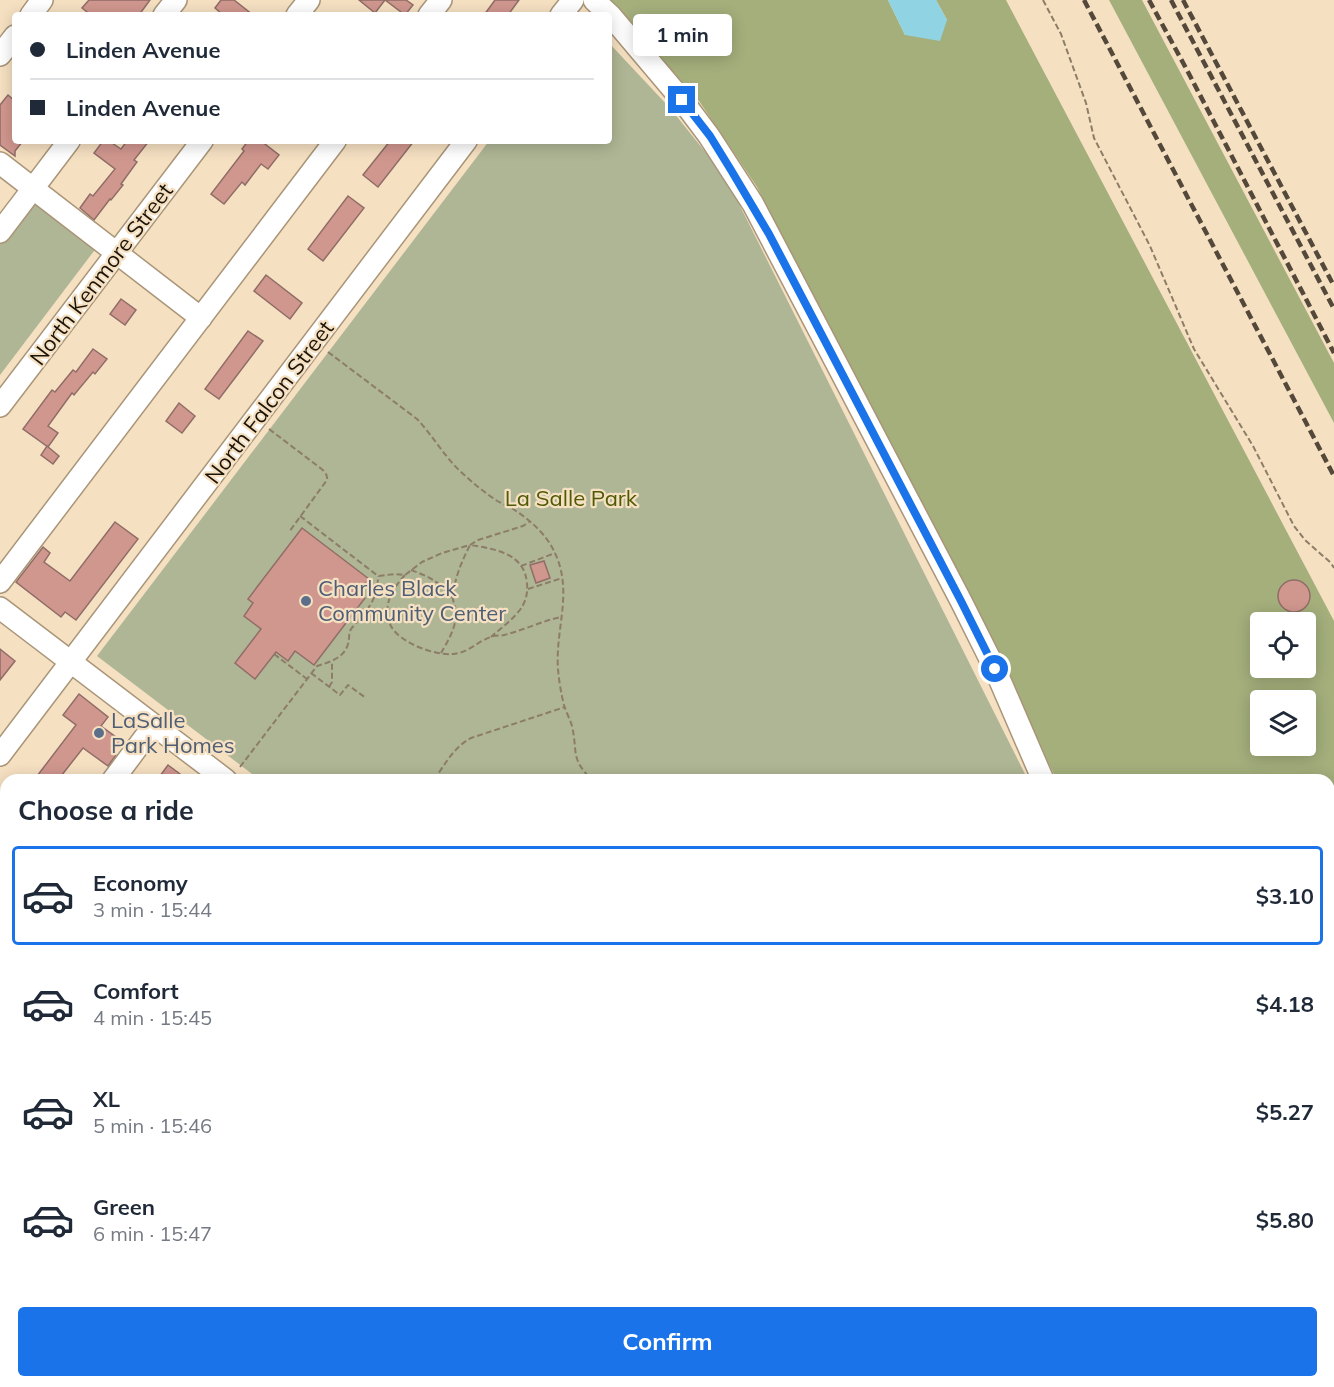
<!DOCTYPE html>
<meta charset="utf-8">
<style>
body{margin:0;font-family:Mulish,sans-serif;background:#f6f6f7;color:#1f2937;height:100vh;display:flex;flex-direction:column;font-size:22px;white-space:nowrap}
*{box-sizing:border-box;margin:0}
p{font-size:20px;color:#747a83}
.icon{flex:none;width:33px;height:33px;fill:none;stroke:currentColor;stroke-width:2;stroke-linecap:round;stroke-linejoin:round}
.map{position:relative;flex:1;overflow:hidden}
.panel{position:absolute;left:0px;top:774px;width:1335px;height:614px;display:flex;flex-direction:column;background:#fff;border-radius:18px 18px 0 0;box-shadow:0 3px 15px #0003}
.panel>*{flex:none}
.banner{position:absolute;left:12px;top:12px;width:600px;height:132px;border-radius:6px;box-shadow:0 3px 15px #0003;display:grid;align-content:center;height:132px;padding:0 18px;background:#fff}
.controls{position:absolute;left:1250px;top:612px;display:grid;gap:12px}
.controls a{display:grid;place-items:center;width:66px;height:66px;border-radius:6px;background:#fff;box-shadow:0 3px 15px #0003;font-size:30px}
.end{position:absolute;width:27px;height:27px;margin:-14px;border:8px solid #1a73e8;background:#fff;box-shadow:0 0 0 3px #fff}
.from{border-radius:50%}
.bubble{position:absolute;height:42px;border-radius:6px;background:#fff;box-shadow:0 3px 15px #0003;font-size:20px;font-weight:700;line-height:42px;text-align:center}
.banner b{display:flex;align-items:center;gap:21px;height:57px;font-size:22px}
.banner b+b{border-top:2px solid #e0e1e3}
.banner i{width:15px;height:15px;background:#1f2937}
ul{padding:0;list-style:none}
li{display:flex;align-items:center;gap:18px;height:99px;margin:0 12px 9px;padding:0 6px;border:3px solid transparent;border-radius:6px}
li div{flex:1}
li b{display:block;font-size:22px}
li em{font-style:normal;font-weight:700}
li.active{border-color:#1a73e8}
li>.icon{width:54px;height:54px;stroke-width:1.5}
h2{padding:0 18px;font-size:27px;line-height:72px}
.button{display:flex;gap:12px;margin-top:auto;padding:12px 18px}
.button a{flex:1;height:69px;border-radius:6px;background:#1a73e8;color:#fff;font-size:24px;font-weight:700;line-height:69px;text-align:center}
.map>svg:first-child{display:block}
.green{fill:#afb695}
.forest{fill:#a4af7c;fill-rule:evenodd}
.water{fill:#90d3e2}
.building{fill:#d0978e;stroke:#906d67;stroke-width:1.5}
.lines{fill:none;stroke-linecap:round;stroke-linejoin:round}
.minor-casing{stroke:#a99578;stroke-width:24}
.path{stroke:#8c7d68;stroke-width:2;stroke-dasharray:6 3;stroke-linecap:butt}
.minor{stroke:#fff;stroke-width:21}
.rail{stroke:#534839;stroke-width:4.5;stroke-dasharray:9 4.5;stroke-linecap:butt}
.route{stroke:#1a73e8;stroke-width:8}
.service-dot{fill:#5c6f8a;stroke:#f6e0c2;stroke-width:2}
.labels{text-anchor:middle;stroke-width:4.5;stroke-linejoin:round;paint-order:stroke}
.street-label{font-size:22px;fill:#1a1308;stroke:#f6e0c2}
.park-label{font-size:22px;fill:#4f5a05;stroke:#f6e0c2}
.service-label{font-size:22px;fill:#4e5e75;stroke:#f6e0c2;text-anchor:start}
</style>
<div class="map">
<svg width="1334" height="1387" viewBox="0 0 1334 1387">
<rect width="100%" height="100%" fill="#f6e0c2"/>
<!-- green -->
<g class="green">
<path d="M609 43 670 108 715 164 738 202 1028 780H260L97 656 489 141H609Z"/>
<path d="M35 193 100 243 0 375V240Z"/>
<path d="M863 1382H960L956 1387H859Z"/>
<path d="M1046 1382H1301L1308 1387H1054Z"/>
</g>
<!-- forest -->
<g class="forest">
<path d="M605 0H888L905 35 947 20 936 0H1006L1334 621V1138L1329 1145V780H1057L757 187 699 101ZM1260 622H1305V668H1260ZM1260 700H1305V746H1260Z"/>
<path d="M1109 0H1142L1334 363V423Z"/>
<path d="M82 1382H200L208 1387H78Z"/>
</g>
<!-- water -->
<g class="water">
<path d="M888 0H936L947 20 940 41 905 35Z"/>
<path d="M1089 1382H1178L1177 1387H1099Z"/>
</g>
<!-- building -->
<g class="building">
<path d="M89 0H150L139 15H91L82 8Z"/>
<path d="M221 0H234L253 15H223L215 8Z"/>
<path d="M359 0H406L413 5 405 15 385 0 375 13Z"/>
<path d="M495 0H519L508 15H484Z"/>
<path d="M8 95 15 101V141H23L15 151V156L0 145V105Z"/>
<path d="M103 141H109L121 149 127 141H149L134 160 137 162 121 184 123 185 111 200 110 199 94 220 80 208 90 194 93 196 115 169 94 153Z"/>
<path d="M248 141H261L279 155 268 169 261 164 245 185 242 182 224 204 211 194 244 151 242 149Z"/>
<path d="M390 141H414L378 187 363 175Z"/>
<path d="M348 196 364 208 323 261 308 249Z"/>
<path d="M266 275 302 303 290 319 254 291Z"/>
<path d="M121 299 136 310 125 325 110 314Z"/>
<path d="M248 331 263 341 219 399 205 389Z"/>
<path d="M93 349 107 359 95 374 93 372 74 395 72 393 48 426 58 433 48 447 23 429 52 390 55 392 73 370 76 372Z"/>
<path d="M179 403 195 416 182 433 166 421Z"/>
<path d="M47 446 59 456 53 464 41 455Z"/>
<path d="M115 522 138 539 76 620 65 612 61 617 16 582 43 547 50 553 44 562 70 581Z"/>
<path d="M302 528 369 579 358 592 365 598 314 665 295 651 288 661 276 652 255 679 235 663 261 629 244 616 253 603 248 599Z"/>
<path d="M544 561 550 578 536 583 530 565Z"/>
<circle cx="1294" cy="596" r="16"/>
<path d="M0 649 15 661 0 680Z"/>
<path d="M79 694 108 717 101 726 120 740 111 752 116 755 108 766 83 748 58 780H34L76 725 63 715Z"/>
<path d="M168 765 188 780H157Z"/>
</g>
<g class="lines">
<!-- minor casing -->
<g class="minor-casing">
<g id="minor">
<path d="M594 0 611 16 682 100 709 136 753 204 961 601 995 669 1043 780"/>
<path d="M31 15 42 0"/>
<path d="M164 15 176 0"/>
<path d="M297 15 309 0"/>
<path d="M429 15 441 0"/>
<path d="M561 15 573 0"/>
<path d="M0 55 15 36"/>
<path d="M0 163 201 318"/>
<path d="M0 232 69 141"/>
<path d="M0 406 202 141"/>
<path d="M0 582 335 141"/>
<path d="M0 608 226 780"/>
<path d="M0 755 466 141"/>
<path d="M113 780 154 725"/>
<path d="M0 931 6 923"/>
<path d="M0 1106 6 1099"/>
<path d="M1329 1175 1334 1179"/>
<path d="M0 1284 6 1276"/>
<path d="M1013 1382 1021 1387"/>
<path d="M53 1387 57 1382"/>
<path d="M187 1387 191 1382"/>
<path d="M319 1387 323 1382"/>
<path d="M461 1387 465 1382"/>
<path d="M586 1387 590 1382"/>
<path d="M711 1387 715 1382"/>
<path d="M836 1387 840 1382"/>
<path d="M962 1387 966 1382"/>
</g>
</g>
<!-- path -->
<g class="path">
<path d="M1043 0 1061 34 1086 103 1094 138 1150 246 1194 349 1253 446 1294 526 1305 540 1331 563 1334 568"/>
<path d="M328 352 417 419C433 436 444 456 461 472 471 481 481 490 493 498 499 503 507 505 513 509 529 519 546 534 554 551 574 591 555 628 558 669 559 681 561 693 564 705 566 712 570 719 572 726 578 753 570 758 592 780"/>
<path d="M269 429 319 467C324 471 328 474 327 480L289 532"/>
<path d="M300 516 378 576 395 574 405 575 422 562 442 553 470 545 478 540 523 526 529 522"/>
<path d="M521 566 555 553"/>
<path d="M411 570C430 577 440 582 452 598"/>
<path d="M405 575C393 588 382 605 390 624 397 642 435 656 453 654 468 653 478 641 491 637 495 635 500 636 504 635 524 630 542 621 561 617"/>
<path d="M528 589 562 578"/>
<path d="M441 653C448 641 456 628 456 613 456 607 452 601 453 595 455 577 462 561 470 545 495 549 525 553 527 584 528 592 526 600 522 607 514 619 501 628 491 637"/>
<path d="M274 654 307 679"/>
<path d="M311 673 340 695 348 685 366 698"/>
<path d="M329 687 332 682V662"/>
<path d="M240 767 317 666C330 662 344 658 348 644 350 638 348 635 351 629 366 611 378 601 378 576"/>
<path d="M434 780C445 764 454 747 471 738L565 707"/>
<path d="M1255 1382 1256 1387"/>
</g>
<!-- minor -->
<use href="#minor" class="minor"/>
<!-- rail -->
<g class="rail">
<path d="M1084 0 1334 476"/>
<path d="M1149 0 1187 70 1334 353"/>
<path d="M1171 0 1334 309"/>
<path d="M1183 0 1334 286"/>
</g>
</g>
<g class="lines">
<!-- route -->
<path class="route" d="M682 100 710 136 731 170 769 234 961 601 995 669"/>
</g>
<!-- markers -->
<g class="service-dot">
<circle cx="306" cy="601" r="6"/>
<circle cx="99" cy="733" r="6"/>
</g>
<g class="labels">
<!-- street labels -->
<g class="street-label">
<text transform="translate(101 274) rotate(-53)" y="8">North Kenmore Street</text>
<text transform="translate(269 402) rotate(-53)" y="8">North Falcon Street</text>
</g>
<!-- park labels -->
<g class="park-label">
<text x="571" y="506">La Salle Park</text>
</g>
<!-- service labels -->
<g class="service-label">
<text x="318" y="596">Charles Black<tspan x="318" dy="25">Community Center</tspan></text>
<text x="111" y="728">LaSalle<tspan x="111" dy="25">Park Homes</tspan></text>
</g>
</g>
</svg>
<div class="controls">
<a><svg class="icon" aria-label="locate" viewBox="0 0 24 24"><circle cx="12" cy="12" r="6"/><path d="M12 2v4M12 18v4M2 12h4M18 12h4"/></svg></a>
<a><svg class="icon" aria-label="layers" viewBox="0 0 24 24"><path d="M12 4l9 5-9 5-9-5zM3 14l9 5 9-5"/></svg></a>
</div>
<i class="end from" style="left:995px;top:669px"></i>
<i class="end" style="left:682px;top:100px"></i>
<div class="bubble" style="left:633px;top:14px;width:99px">1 min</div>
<div class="banner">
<b><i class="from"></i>Linden Avenue</b>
<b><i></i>Linden Avenue</b>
</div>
<section class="panel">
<h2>Choose a ride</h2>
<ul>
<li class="active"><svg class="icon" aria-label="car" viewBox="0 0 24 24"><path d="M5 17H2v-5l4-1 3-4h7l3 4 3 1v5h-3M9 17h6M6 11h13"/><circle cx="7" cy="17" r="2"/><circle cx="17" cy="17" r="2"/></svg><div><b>Economy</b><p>3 min · 15:44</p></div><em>$3.10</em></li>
<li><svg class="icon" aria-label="car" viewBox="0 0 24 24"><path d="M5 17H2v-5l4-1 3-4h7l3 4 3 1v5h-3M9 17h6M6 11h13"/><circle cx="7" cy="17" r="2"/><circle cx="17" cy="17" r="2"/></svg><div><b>Comfort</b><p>4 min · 15:45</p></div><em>$4.18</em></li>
<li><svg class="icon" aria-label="car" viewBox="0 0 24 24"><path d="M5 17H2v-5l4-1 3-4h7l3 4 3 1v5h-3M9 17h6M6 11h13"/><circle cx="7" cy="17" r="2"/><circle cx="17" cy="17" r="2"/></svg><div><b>XL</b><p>5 min · 15:46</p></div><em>$5.27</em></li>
<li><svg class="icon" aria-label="car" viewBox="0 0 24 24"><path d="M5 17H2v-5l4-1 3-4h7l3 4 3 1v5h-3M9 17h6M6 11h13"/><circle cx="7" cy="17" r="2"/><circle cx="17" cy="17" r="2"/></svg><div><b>Green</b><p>6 min · 15:47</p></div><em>$5.80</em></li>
</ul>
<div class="button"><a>Confirm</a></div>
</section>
</div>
